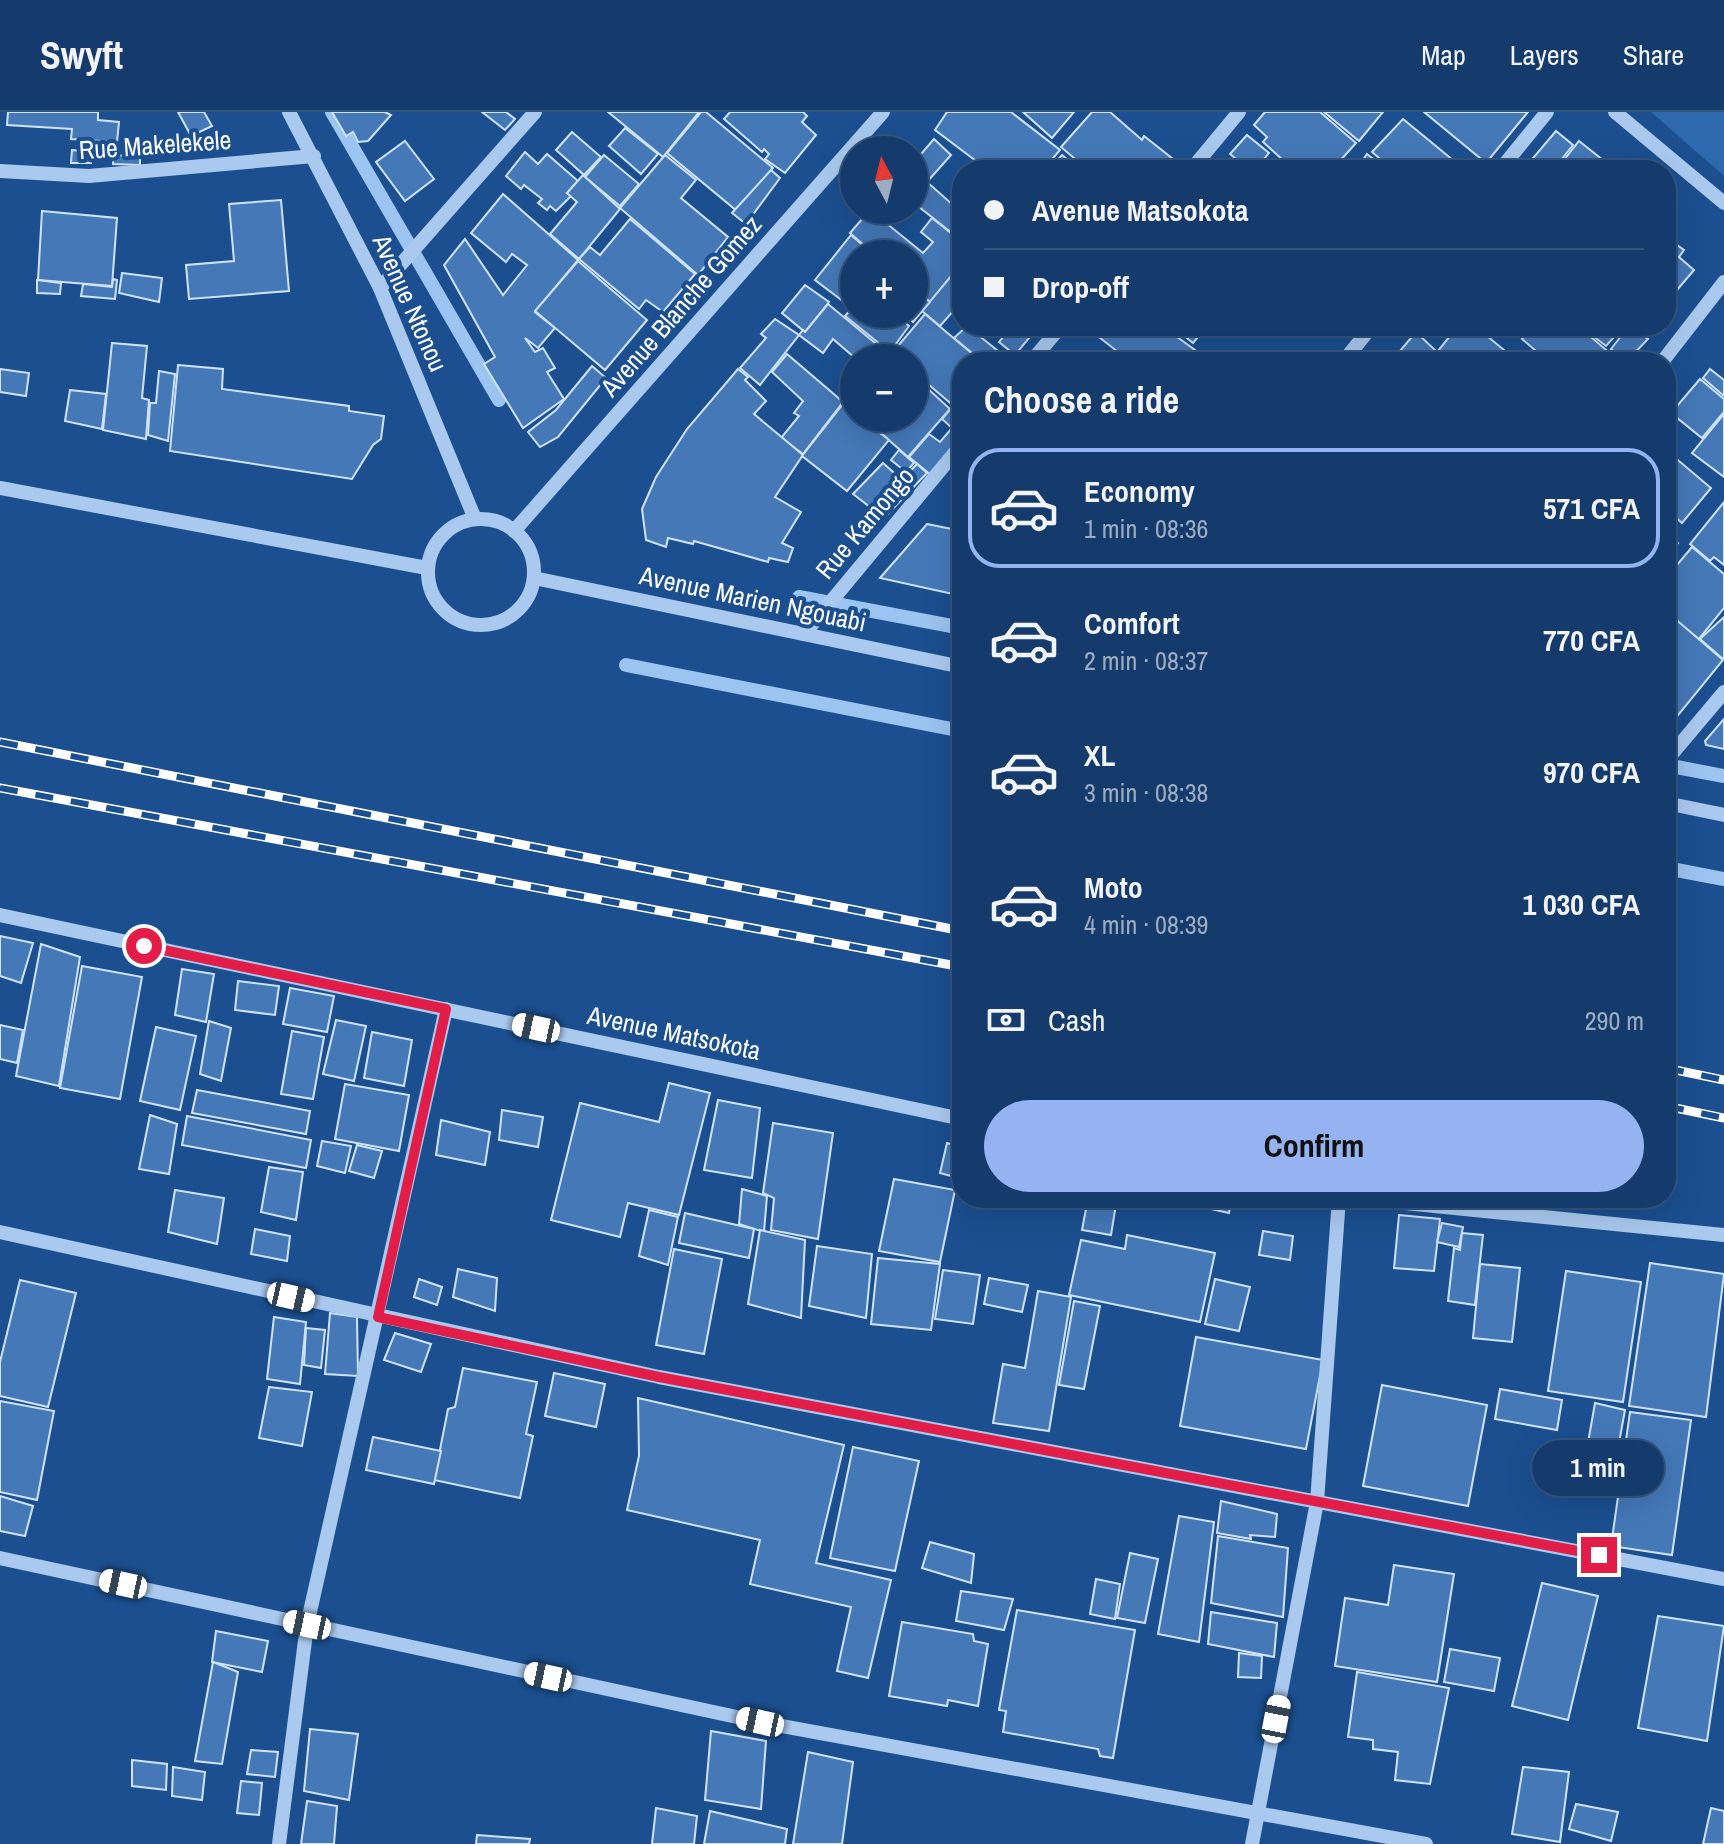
<!DOCTYPE html>
<meta charset="utf-8">
<style>
body{margin:0;font-family:"Archivo Narrow",sans-serif;background:#214673;color:#f1f3f6;height:100vh;display:flex;flex-direction:column;font-size:30px;white-space:nowrap}
*{box-sizing:border-box;margin:0}
p{font-size:26px;color:#9dadc1}
.icon{flex:none;width:44px;height:44px;fill:none;stroke:currentColor;stroke-width:2;stroke-linecap:round;stroke-linejoin:round}
.map{position:relative;flex:1;overflow:hidden}
.drawer{position:absolute;left:952px;top:240px;width:724px;height:856px;display:flex;flex-direction:column;background:#143b6b;border-radius:32px;box-shadow:0 8px 32px #0002,0 0 0 2px #33557e}
.drawer>*{flex:none}
.guide{position:absolute;left:952px;top:48px;width:724px;height:176px;border-radius:32px;box-shadow:0 8px 32px #0002,0 0 0 2px #33557e;display:grid;align-content:center;height:176px;padding:0 32px;background:#143b6b}
.needle{width:52px;rotate:353deg}
.controls{position:absolute;left:840px;top:24px;display:grid;gap:16px}
.controls a{display:grid;place-items:center;width:88px;height:88px;border-radius:50%;background:#143b6b;box-shadow:0 8px 32px #0002,0 0 0 2px #33557e;font-size:40px}
.end{position:absolute;width:36px;height:36px;margin:-18px;border:10px solid #e11d48;background:#fff;box-shadow:0 0 0 4px #fff}
.from{border-radius:50%}
.bubble{position:absolute;height:56px;border-radius:28px;background:#143b6b;box-shadow:0 8px 32px #0002,0 0 0 2px #33557e;font-size:26px;font-weight:700;line-height:56px;text-align:center}
.car{position:absolute;width:24px;height:48px;margin:-24px -12px;border-radius:10px;box-shadow:0 0 6px 2px #0007;background:linear-gradient(#fff 24%,#345 0 40%,#fff 0 76%,#345 0 86%,#fff 0)}
.guide b{display:flex;align-items:center;gap:28px;height:76px;font-size:30px}
.guide b+b{border-top:2px solid #33557e}
.guide i{width:20px;height:20px;background:#f1f3f6}
ul{padding:0;list-style:none}
li{display:flex;align-items:center;gap:24px;height:120px;margin:0 16px 12px;padding:0 16px;border:4px solid transparent;border-radius:32px}
li div{flex:1}
li b{display:block;font-size:30px}
li em{font-style:normal;font-weight:700}
li.on{border-color:#95b2f1}
li>.icon{width:72px;height:72px;stroke-width:1.5}
h2{padding:0 32px;font-size:36px;line-height:96px}
.pay{display:flex;align-items:center;gap:20px;height:88px;padding:0 32px;font-size:30px}
.pay p{margin-inline-start:auto}
.button{display:flex;gap:16px;margin-top:auto;padding:16px 32px}
.button a{flex:1;height:92px;border-radius:48px;background:#95b2f1;color:#111;font-size:32px;font-weight:700;line-height:92px;text-align:center}
header{display:flex;align-items:center;gap:48px;box-sizing:border-box;height:112px;padding:0 40px;background:#143b6b;border-bottom:2px solid #33557e}
header strong{font-size:38px}
nav{display:flex;gap:44px;margin-inline-start:auto;font-size:28px}
.map>svg:first-child{display:block}
.green{fill:#2e69ad}
.lines{fill:none;stroke-linecap:round;stroke-linejoin:round}
.stream{stroke:#9cc4f0;stroke-width:14}
.building{fill:#4478b7;stroke:#cfe3fa;stroke-width:2}
.minor{stroke:#a9c9ee;stroke-width:14}
.rail-casing{stroke:#fff;stroke-width:9}
.rail{stroke:#1b4f8f;stroke-width:6;stroke-dasharray:18;stroke-linecap:butt}
.route{stroke:#e11d48;stroke-width:10}
.labels{text-anchor:middle;stroke-width:8;stroke-linejoin:round;paint-order:stroke}
.street-label{font-size:26px;fill:#fff;stroke:#1b4f8f}
</style>
<header>
<strong>Swyft</strong>
<nav><a>Map</a><a>Layers</a><a>Share</a></nav>
</header>
<div class="map">
<svg width="1724" height="1732" viewBox="0 0 1724 1732">
<rect width="100%" height="100%" fill="#1b4f8f"/>
<!-- green -->
<path class="green" d="M1651 0H1724V64Z"/>
<g class="lines">
<!-- stream -->
<g class="stream">
<path d="M332 0 499 288"/>
<path d="M799 485 962 516"/>
<path d="M626 553 962 619"/>
<path d="M1666 653 1724 664"/>
<path d="M1666 756 1724 767"/>
</g>
</g>
<!-- building -->
<g class="building">
<path d="M8 0H98V8L119 10 117 30 71 27 72 17 7 13Z"/>
<path d="M178 0H204L212 14 191 24Z"/>
<path d="M332 0H385L391 3 368 29 358 30 353 20 346 24Z"/>
<path d="M482 0H506L515 7 505 18Z"/>
<path d="M608 0H699L663 45Z"/>
<path d="M701 0H706L773 56 737 99 667 41Z"/>
<path d="M730 0H803L807 4 802 10 816 23 785 61 765 47 769 42 764 37 762 40 724 7Z"/>
<path d="M947 0H1011L1060 38 1043 58 1033 54 1029 58H988L935 18Z"/>
<path d="M1023 0H1074L1052 26Z"/>
<path d="M1092 0H1110L1142 28 1144 24 1173 47 1164 58H1088L1061 35Z"/>
<path d="M1265 0H1320L1356 31 1339 50 1349 58H1294L1263 30 1267 25 1254 13Z"/>
<path d="M1324 0H1383L1359 29Z"/>
<path d="M1424 0H1528L1486 51Z"/>
<path d="M1403 7 1465 58H1393L1372 40Z"/>
<path d="M625 16 658 42 641 62 609 34Z"/>
<path d="M1556 19 1573 33 1553 58H1523Z"/>
<path d="M572 20 601 45 584 63 556 38Z"/>
<path d="M1247 23 1269 41 1255 58H1249L1230 42Z"/>
<path d="M934 27 951 43 927 70 962 101V129L914 91V50Z"/>
<path d="M405 29 434 67 405 89 376 50Z"/>
<path d="M1579 29 1608 52 1604 55 1608 58H1556Z"/>
<path d="M72 38 91 40V51H71Z"/>
<path d="M525 40 538 52 547 42 578 69 567 81 571 84 556 99 550 94 547 98 538 91 542 87 524 73 521 77 506 64Z"/>
<path d="M1367 42 1387 58H1356Z"/>
<path d="M113 43 140 44V53L113 52Z"/>
<path d="M604 43 639 72 620 94 585 65Z"/>
<path d="M665 43 696 68 681 86 728 125 698 163 620 96Z"/>
<path d="M1062 43 1080 58H1048Z"/>
<path d="M771 58 780 66 746 112 732 101Z"/>
<path d="M583 63 620 97 579 147 550 122 577 90 567 81Z"/>
<path d="M503 82 578 148 535 200 555 216 538 236 525 226 535 240 543 236 555 256 547 260 564 287 523 316 484 252 495 245 444 153 465 127 503 183 527 153 512 142 506 150 471 121Z"/>
<path d="M281 88 289 179 189 187 186 153 234 149 229 92Z"/>
<path d="M870 98 923 141 933 130 921 120 932 106 962 130V151L930 190 914 176V142H874L850 121Z"/>
<path d="M42 99 117 106 112 174 38 168Z"/>
<path d="M630 107 695 162 663 200 646 188 639 197 579 147 590 135 600 143Z"/>
<path d="M851 123 873 142H854L852 196 815 168Z"/>
<path d="M1673 130 1684 138 1679 145 1694 158 1666 191V133Z"/>
<path d="M578 149 647 208 605 258 535 199Z"/>
<path d="M962 151V189L940 214 922 199Z"/>
<path d="M122 161 162 166 159 190 119 181Z"/>
<path d="M113 167 117 168 115 187 81 184 83 172 112 175Z"/>
<path d="M37 168 61 171 60 182 37 181Z"/>
<path d="M805 173 829 190 805 220 782 201Z"/>
<path d="M914 177 930 190 913 210 903 202H914Z"/>
<path d="M828 192 875 231 863 246H855L833 227 823 241 799 223 803 218 805 220Z"/>
<path d="M854 194V202H894L909 214 890 240 845 204Z"/>
<path d="M925 202 982 250H962V289L956 296 914 260V246H897L892 241Z"/>
<path d="M775 207 799 223 760 273 740 256 766 226 761 222Z"/>
<path d="M967 214 1003 243 997 250H983L954 226Z"/>
<path d="M1012 214H1039L1015 243 999 230Z"/>
<path d="M1162 214 1199 241 1191 250H1131L1086 215Z"/>
<path d="M1172 214H1207L1193 231Z"/>
<path d="M1439 214H1475L1504 238 1502 243 1496 250H1429L1450 224Z"/>
<path d="M1533 214H1578L1618 248 1549 250 1522 227Z"/>
<path d="M1580 214H1624L1606 234Z"/>
<path d="M1629 214 1648 227 1626 250 1611 237Z"/>
<path d="M1416 220 1436 239 1427 250H1412L1400 239Z"/>
<path d="M112 231 147 234 142 286 149 288 146 327 103 318Z"/>
<path d="M1085 240 1098 250H1077Z"/>
<path d="M787 242 843 290 803 342 781 326 799 304 794 301 803 289 772 260Z"/>
<path d="M178 253 223 257 222 277 349 294V299L384 304 381 327 373 333 352 367 170 339Z"/>
<path d="M592 254 606 266 558 325 540 335 528 320 556 298Z"/>
<path d="M0 257 29 261 26 284 0 280Z"/>
<path d="M738 257 748 265 745 268 766 289 754 302 803 343 775 385 801 400 782 431 793 436 788 450 769 446 768 450 694 429 693 432 668 426 666 435 646 428 642 397 656 365 687 317Z"/>
<path d="M1710 257 1724 268V284L1703 266Z"/>
<path d="M159 259 175 262 168 329 148 323 150 291H156Z"/>
<path d="M914 264 950 297 908 345 865 307 914 306Z"/>
<path d="M1700 267 1724 287V300L1702 326 1671 301Z"/>
<path d="M70 278 106 282 102 317 65 309Z"/>
<path d="M843 292 854 300V306H861L889 328 847 379 802 344Z"/>
<path d="M954 293 962 300V324L931 363 909 345 929 322 940 330 952 316 942 307Z"/>
<path d="M1724 302V365L1692 341Z"/>
<path d="M899 338 914 351 906 360 891 348Z"/>
<path d="M1666 338 1711 376 1682 411 1666 397Z"/>
<path d="M883 351 902 368 917 352 927 361 884 406 853 382Z"/>
<path d="M1724 390V453L1714 445 1710 449 1690 432Z"/>
<path d="M927 412 962 419V484L880 466Z"/>
<path d="M1666 421 1678 431 1666 445Z"/>
<path d="M1692 435 1724 462V496L1699 527 1666 501V466Z"/>
<path d="M1673 505 1723 548 1666 618V569L1676 557 1666 548V512Z"/>
<path d="M1724 505V546L1723 547 1700 527Z"/>
<path d="M1724 607V637L1706 633 1705 629Z"/>
<path d="M0 824 33 831 21 871 0 864Z"/>
<path d="M41 832 80 845 59 974 16 964Z"/>
<path d="M82 854 142 865 120 987 60 976Z"/>
<path d="M182 857 214 862 206 910 175 903Z"/>
<path d="M238 869 279 874 275 903 235 898Z"/>
<path d="M290 876 334 884 327 920 283 912Z"/>
<path d="M336 908 366 914 354 969 323 962Z"/>
<path d="M209 909 231 916 221 969 200 962Z"/>
<path d="M0 913 23 918 17 951 0 947Z"/>
<path d="M156 915 196 924 180 998 140 989Z"/>
<path d="M292 919 324 925 313 987 281 982Z"/>
<path d="M372 920 412 928 404 974 364 966Z"/>
<path d="M669 971 710 981 679 1103 628 1091 620 1125 551 1108 580 991 659 1010Z"/>
<path d="M345 972 409 983 399 1039 335 1027Z"/>
<path d="M197 978 310 999 306 1022 192 1001Z"/>
<path d="M718 988 760 996 752 1066 704 1058Z"/>
<path d="M502 998 543 1005 538 1035 499 1028Z"/>
<path d="M150 1003 177 1012 169 1062 139 1057Z"/>
<path d="M187 1004 311 1028 306 1056 182 1033Z"/>
<path d="M441 1008 490 1020 485 1053 436 1043Z"/>
<path d="M773 1011 833 1021 818 1127 771 1118 774 1086 763 1081Z"/>
<path d="M322 1029 351 1034 345 1061 317 1054Z"/>
<path d="M947 1031 962 1035V1067L940 1061Z"/>
<path d="M357 1033 382 1039 374 1066 349 1059Z"/>
<path d="M269 1055 303 1060 296 1108 261 1100Z"/>
<path d="M894 1067 955 1078 940 1150 879 1139Z"/>
<path d="M742 1077 767 1084 764 1120 739 1112Z"/>
<path d="M175 1078 224 1086 217 1132 168 1120Z"/>
<path d="M1088 1086H1117L1111 1123 1082 1118Z"/>
<path d="M1200 1086H1232L1229 1101 1198 1094Z"/>
<path d="M649 1098 678 1105 668 1153 639 1144Z"/>
<path d="M685 1101 754 1117 749 1146 679 1131Z"/>
<path d="M1399 1103 1440 1107 1434 1159 1394 1156Z"/>
<path d="M1442 1111 1463 1115 1459 1135 1437 1130Z"/>
<path d="M255 1117 290 1124 287 1149 251 1142Z"/>
<path d="M760 1118 805 1128 801 1206 748 1192Z"/>
<path d="M1263 1119 1293 1124 1290 1148 1259 1143Z"/>
<path d="M1462 1121 1483 1123 1475 1193 1448 1189 1454 1136 1460 1138Z"/>
<path d="M1127 1123 1215 1141 1200 1210 1069 1183 1081 1128 1125 1137Z"/>
<path d="M817 1134 872 1142 866 1206 809 1194Z"/>
<path d="M674 1137 722 1147 704 1242 656 1233Z"/>
<path d="M878 1146 940 1152 931 1218 871 1212Z"/>
<path d="M1650 1151 1724 1162 1706 1305 1629 1294Z"/>
<path d="M1480 1152 1520 1156 1512 1230 1473 1226Z"/>
<path d="M458 1157 497 1166 495 1199 453 1185Z"/>
<path d="M943 1158 980 1163 973 1212 935 1207Z"/>
<path d="M1566 1159 1641 1170 1623 1290 1548 1279Z"/>
<path d="M989 1166 1028 1173 1022 1200 984 1192Z"/>
<path d="M419 1167 442 1175 437 1193 414 1185Z"/>
<path d="M1215 1167 1250 1175 1239 1219 1205 1212Z"/>
<path d="M20 1168 76 1181 48 1295 0 1284V1250Z"/>
<path d="M1038 1179 1071 1185 1049 1319 993 1311 1003 1252 1025 1256Z"/>
<path d="M1074 1189 1100 1194 1084 1277 1059 1273Z"/>
<path d="M330 1201 357 1205 358 1264 325 1262Z"/>
<path d="M274 1205 306 1210 300 1272 267 1267Z"/>
<path d="M306 1216 325 1218 321 1256 304 1253Z"/>
<path d="M395 1221 431 1232 421 1260 384 1248Z"/>
<path d="M1196 1225 1323 1248 1306 1337 1180 1314Z"/>
<path d="M463 1256 537 1270 526 1322 533 1324 520 1386 434 1368 448 1297 455 1295Z"/>
<path d="M554 1261 605 1272 596 1315 545 1304Z"/>
<path d="M1382 1273 1487 1293 1468 1394 1363 1374Z"/>
<path d="M269 1275 312 1280 302 1334 259 1326Z"/>
<path d="M1500 1277 1562 1288 1557 1318 1495 1307Z"/>
<path d="M638 1286 844 1333 816 1451 891 1468 868 1566 837 1559 851 1495 750 1472 760 1428 627 1398 639 1344Z"/>
<path d="M0 1289 54 1299 37 1388 0 1380Z"/>
<path d="M1595 1291 1625 1298 1613 1364 1583 1359Z"/>
<path d="M1630 1300 1691 1308 1672 1443 1611 1434Z"/>
<path d="M373 1325 441 1339 434 1372 366 1358Z"/>
<path d="M853 1335 919 1349 895 1459 830 1446Z"/>
<path d="M0 1384 33 1394 25 1424 0 1419Z"/>
<path d="M1221 1389 1277 1402 1275 1425 1250 1423 1251 1427 1217 1421Z"/>
<path d="M1179 1404 1214 1410 1199 1530 1158 1522Z"/>
<path d="M1218 1424 1288 1436 1283 1505 1211 1491Z"/>
<path d="M930 1430 974 1442 971 1471 922 1456Z"/>
<path d="M1130 1441 1158 1447 1145 1511 1117 1506Z"/>
<path d="M1394 1453 1454 1462 1437 1570 1335 1554 1345 1486 1388 1493Z"/>
<path d="M1096 1467 1120 1472 1115 1507 1090 1502Z"/>
<path d="M1542 1471 1598 1484 1568 1608 1512 1594Z"/>
<path d="M961 1479 1013 1487 1004 1518 956 1509Z"/>
<path d="M1017 1498 1135 1518 1113 1646 1100 1644 1098 1637 1003 1620 1006 1599 999 1598Z"/>
<path d="M1211 1500 1277 1511 1274 1545 1208 1532Z"/>
<path d="M1658 1504 1724 1514 1707 1629 1638 1616Z"/>
<path d="M902 1510 973 1522 974 1529 988 1532 978 1594 948 1588 947 1594 889 1584Z"/>
<path d="M216 1519 268 1529 262 1560 212 1550Z"/>
<path d="M1450 1537 1500 1546 1494 1579 1444 1570Z"/>
<path d="M1239 1541 1262 1544 1261 1566 1238 1565Z"/>
<path d="M213 1550 238 1560 222 1652 195 1649Z"/>
<path d="M1357 1560 1449 1576 1430 1672 1395 1668 1398 1640 1373 1637V1628L1348 1625Z"/>
<path d="M310 1617 358 1622 349 1688 304 1679Z"/>
<path d="M711 1619 766 1629 761 1697 705 1688Z"/>
<path d="M251 1638 278 1640 275 1665 247 1662Z"/>
<path d="M808 1640 853 1650 842 1732H793Z"/>
<path d="M132 1648 167 1652 166 1678 132 1674Z"/>
<path d="M173 1655 205 1660 202 1688 172 1684Z"/>
<path d="M1523 1655 1569 1660 1560 1730 1512 1722Z"/>
<path d="M241 1669 262 1671 259 1703 237 1701Z"/>
<path d="M307 1689 337 1694 334 1732H301Z"/>
<path d="M1576 1692 1618 1700 1611 1729 1569 1717Z"/>
<path d="M656 1696 697 1704 694 1732H652Z"/>
<path d="M1711 1696 1724 1699V1732H1703Z"/>
<path d="M710 1699 787 1717 785 1732H704Z"/>
<path d="M477 1723 530 1727 529 1732H476Z"/>
</g>
<g class="lines">
<!-- minor -->
<g class="minor">
<path d="M289 0 380 176 475 407"/>
<path d="M1615 0 1724 91"/>
<path d="M1191 58 1239 0"/>
<path d="M1500 58 1547 0"/>
<path d="M0 59 89 64 314 44"/>
<path d="M380 176 535 0"/>
<path d="M1031 250 1061 214"/>
<path d="M1343 250 1372 214"/>
<path d="M1662 250 1724 170"/>
<path d="M0 376 427 456"/>
<circle cx="481" cy="460" r="53"/>
<path d="M514 419 883 0"/>
<path d="M534 466 962 555"/>
<path d="M804 522 962 332"/>
<path d="M1666 649 1724 580"/>
<path d="M1666 691 1724 703"/>
<path d="M0 803 962 1007"/>
<path d="M1355 1086 1724 1123"/>
<path d="M0 1120 659 1265 1724 1467"/>
<path d="M0 1446 760 1610 1426 1732"/>
<path d="M279 1732 307 1513 446 897"/>
<path d="M1252 1732 1317 1390 1339 1086"/>
</g>
<!-- rail casing -->
<g class="rail-casing">
<g id="rail">
<path d="M0 630 962 819"/>
<path d="M0 676 962 855"/>
<path d="M1666 956 1724 968"/>
<path d="M1666 994 1724 1006"/>
</g>
</g>
<!-- rail -->
<use href="#rail" class="rail"/>
</g>
<g class="lines">
<!-- route -->
<path class="route" d="M144 834 446 897 378 1205 659 1265 1599 1443"/>
</g>
<g class="labels">
<!-- street labels -->
<g class="street-label">
<text transform="translate(155 33) rotate(-4)" y="9">Rue Makelekele</text>
<text transform="translate(410 191) rotate(66)" y="9">Avenue Ntonou</text>
<text transform="translate(681 194) rotate(-49)" y="9">Avenue Blanche Gomez</text>
<text transform="translate(865 411) rotate(-50)" y="9">Rue Kamongo</text>
<text transform="translate(753 487) rotate(12)" y="9">Avenue Marien Ngouabi</text>
<text transform="translate(674 921) rotate(12)" y="9">Avenue Matsokota</text>
</g>
</g>
</svg>
<div class="controls">
<a><svg class="needle" viewBox="-14 -14 28 28"><path d="M0-13l5 13h-10z" fill="#e53935"/><path d="M0 13l5-13h-10z" fill="#9dadc1"/></svg></a>
<a>+</a>
<a>−</a>
</div>
<i class="end from" style="left:144px;top:834px"></i>
<i class="end" style="left:1599px;top:1443px"></i>
<div class="bubble" style="left:1532px;top:1328px;width:132px">1 min</div>
<i class="car" style="left:536px;top:916px;rotate:282deg"></i>
<i class="car" style="left:291px;top:1185px;rotate:103deg"></i>
<i class="car" style="left:123px;top:1472px;rotate:282deg"></i>
<i class="car" style="left:307px;top:1513px;rotate:282deg"></i>
<i class="car" style="left:548px;top:1565px;rotate:282deg"></i>
<i class="car" style="left:1276px;top:1607px;rotate:11deg"></i>
<i class="car" style="left:760px;top:1610px;rotate:282deg"></i>
<div class="guide">
<b><i class="from"></i>Avenue Matsokota</b>
<b><i></i>Drop-off</b>
</div>
<section class="drawer">
<h2>Choose a ride</h2>
<ul>
<li class="on"><svg class="icon" aria-label="car" viewBox="0 0 24 24"><path d="M5 17H2v-5l4-1 3-4h7l3 4 3 1v5h-3M9 17h6M6 11h13"/><circle cx="7" cy="17" r="2"/><circle cx="17" cy="17" r="2"/></svg><div><b>Economy</b><p>1 min · 08:36</p></div><em>571 CFA</em></li>
<li><svg class="icon" aria-label="car" viewBox="0 0 24 24"><path d="M5 17H2v-5l4-1 3-4h7l3 4 3 1v5h-3M9 17h6M6 11h13"/><circle cx="7" cy="17" r="2"/><circle cx="17" cy="17" r="2"/></svg><div><b>Comfort</b><p>2 min · 08:37</p></div><em>770 CFA</em></li>
<li><svg class="icon" aria-label="car" viewBox="0 0 24 24"><path d="M5 17H2v-5l4-1 3-4h7l3 4 3 1v5h-3M9 17h6M6 11h13"/><circle cx="7" cy="17" r="2"/><circle cx="17" cy="17" r="2"/></svg><div><b>XL</b><p>3 min · 08:38</p></div><em>970 CFA</em></li>
<li><svg class="icon" aria-label="car" viewBox="0 0 24 24"><path d="M5 17H2v-5l4-1 3-4h7l3 4 3 1v5h-3M9 17h6M6 11h13"/><circle cx="7" cy="17" r="2"/><circle cx="17" cy="17" r="2"/></svg><div><b>Moto</b><p>4 min · 08:39</p></div><em>1 030 CFA</em></li>
</ul>
<div class="pay"><svg class="icon" aria-label="cash" viewBox="0 0 24 24"><path d="M3 7h18v10H3z"/><circle cx="12" cy="12" r="2"/></svg>Cash<p>290 m</p></div>
<div class="button"><a>Confirm</a></div>
</section>
</div>
